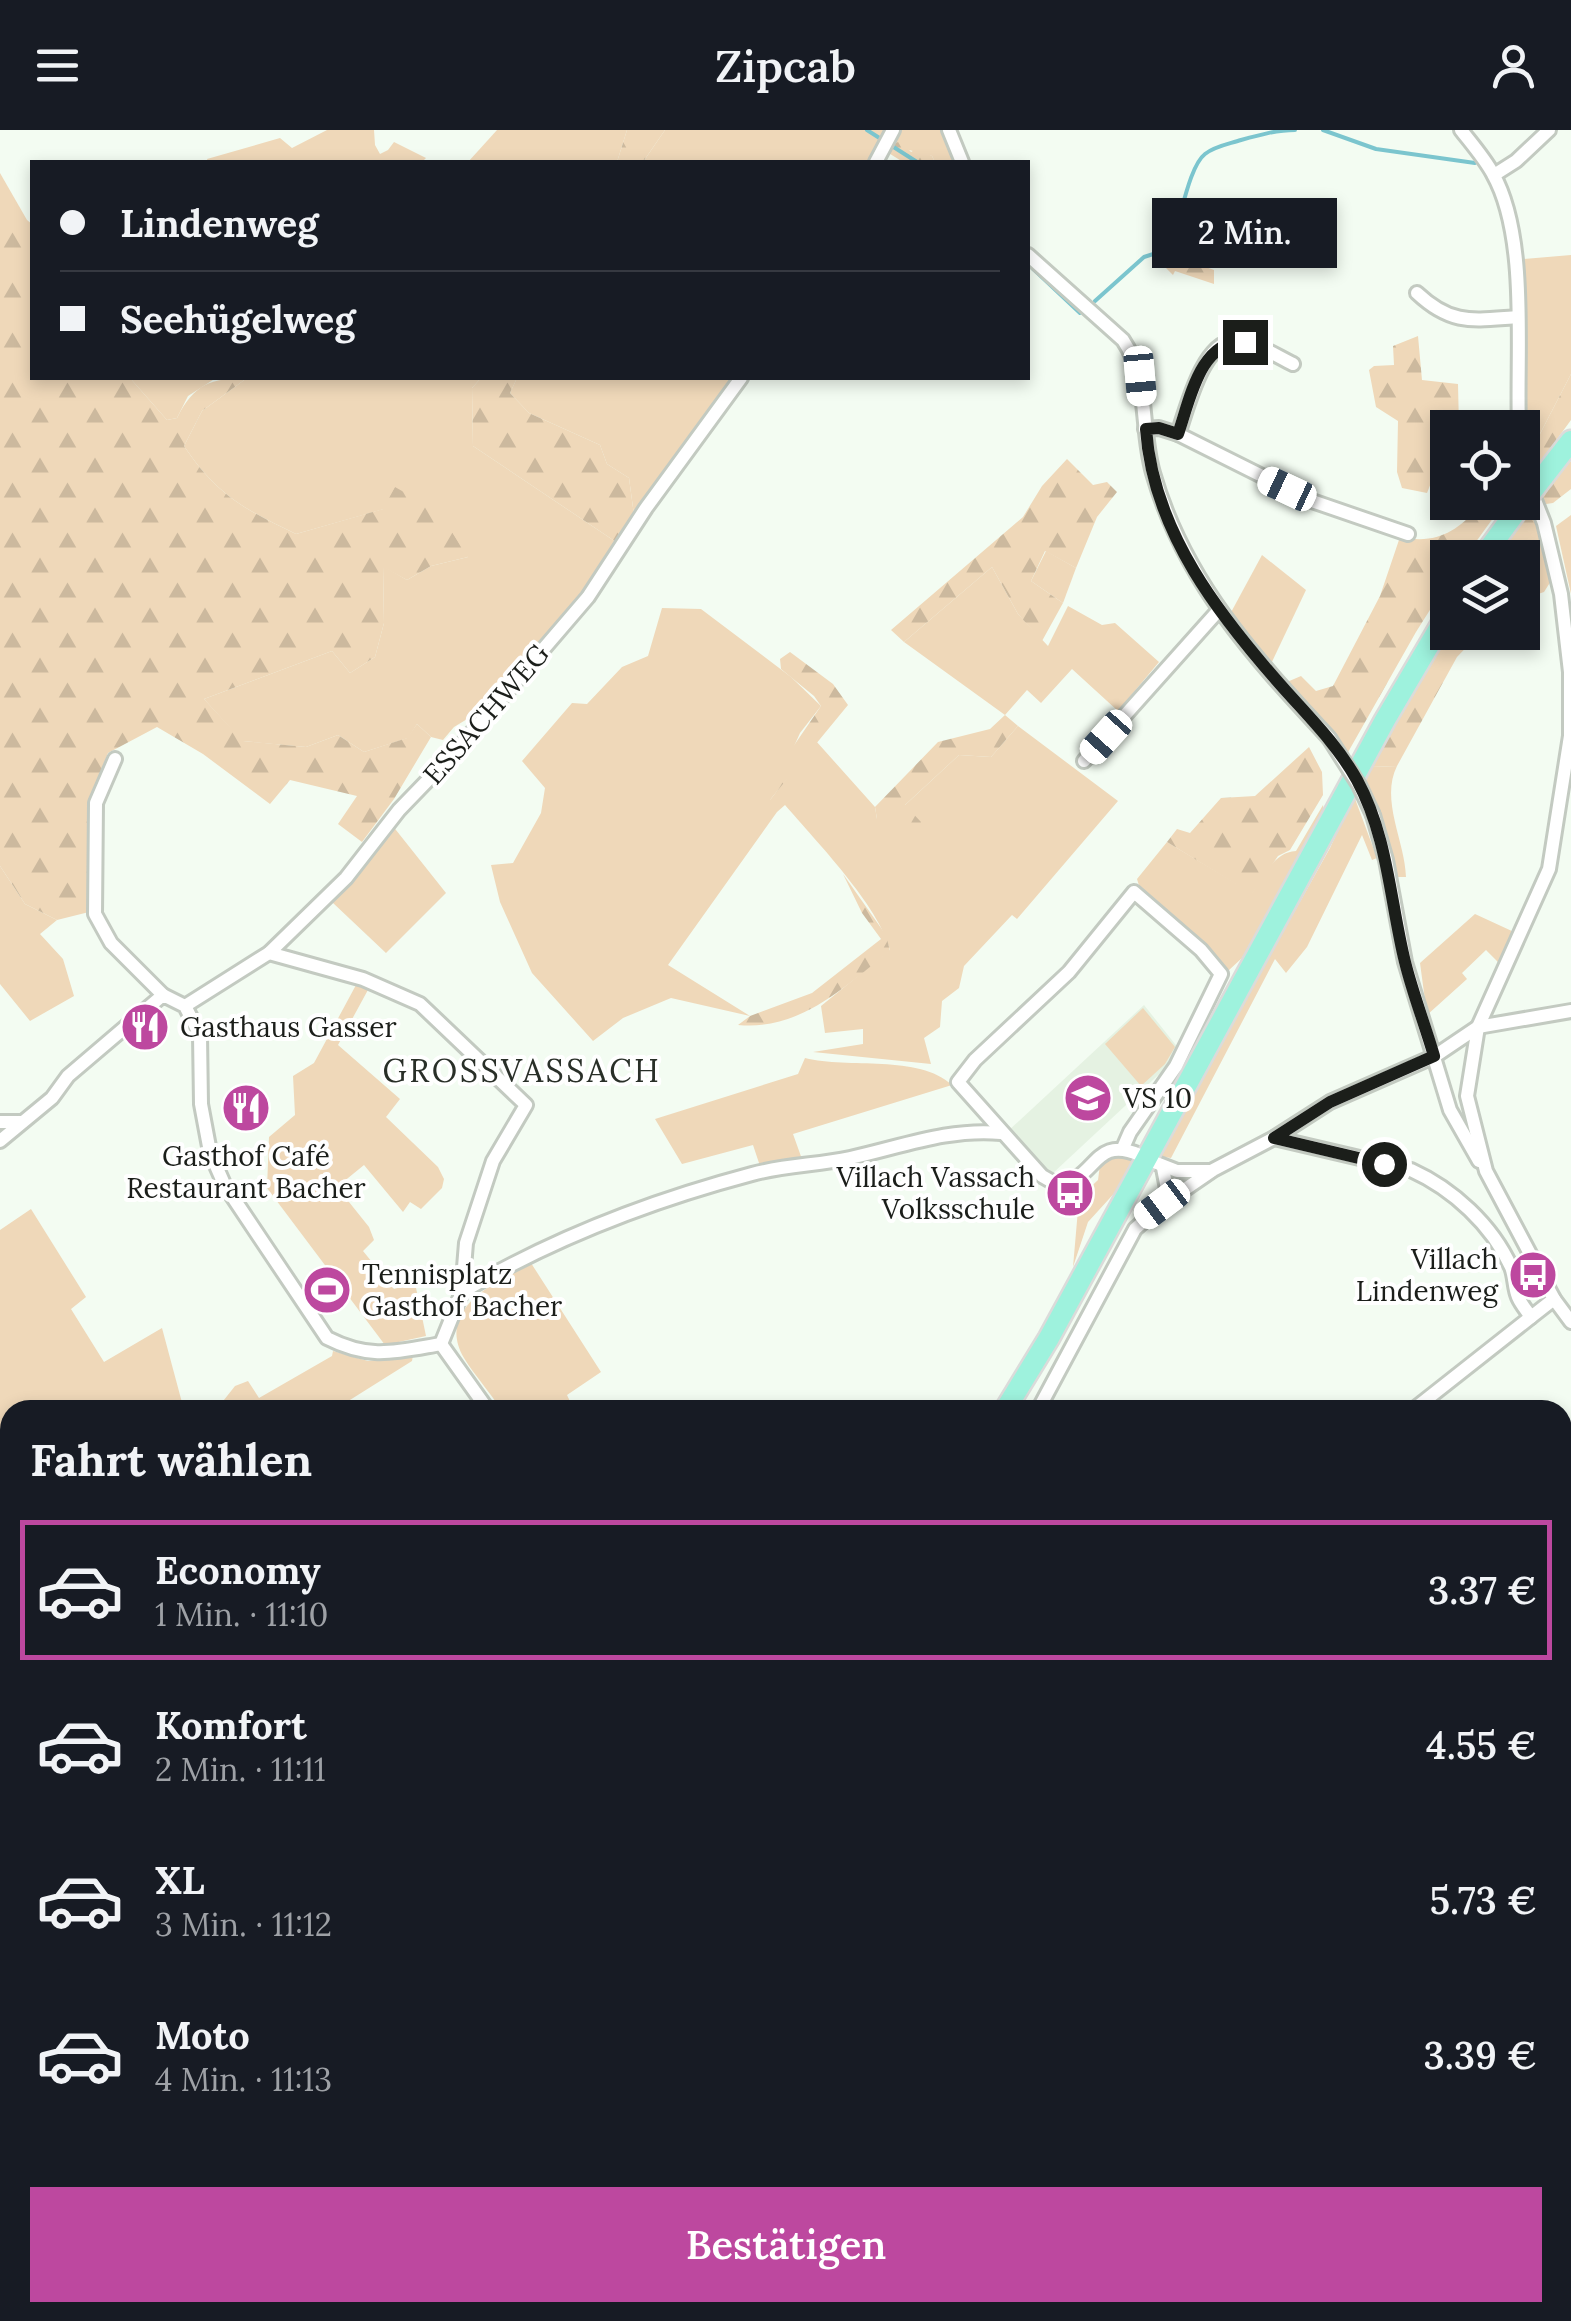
<!DOCTYPE html>
<html lang="de">
<meta charset="utf-8">
<style>
body{margin:0;font-family:Lora,serif;background:#20242c;color:#f1f3f6;height:100vh;display:flex;flex-direction:column;font-size:38px;white-space:nowrap}
*{box-sizing:border-box;margin:0}
p{font-size:32px;color:#9ea1a6}
.icon{flex:none;width:55px;height:55px;fill:none;stroke:currentColor;stroke-width:2;stroke-linecap:round;stroke-linejoin:round}
.map{position:relative;flex:1;overflow:hidden}
.panel{position:absolute;left:0px;top:1270px;width:1572px;height:922px;display:flex;flex-direction:column;background:#171b24;border-radius:30px 30px 0 0;box-shadow:0 5px 15px #0003}
.panel>*{flex:none}
.banner{position:absolute;left:30px;top:30px;width:1000px;height:220px;border-radius:0px;box-shadow:0 5px 15px #0003;display:grid;align-content:center;height:220px;padding:0 30px;background:#171b24}
.controls{position:absolute;left:1430px;top:280px;display:grid;gap:20px}
.controls a{display:grid;place-items:center;width:110px;height:110px;border-radius:0px;background:#171b24;box-shadow:0 5px 15px #0003;font-size:50px}
.end{position:absolute;width:45px;height:45px;margin:-22px;border:12px solid #1b1e1a;background:#fff;box-shadow:0 0 0 5px #fff}
.from{border-radius:50%}
.bubble{position:absolute;height:70px;border-radius:0px;background:#171b24;box-shadow:0 5px 15px #0003;font-size:32px;font-weight:600;line-height:70px;text-align:center}
.car{position:absolute;width:30px;height:60px;margin:-30px -15px;border-radius:12px;box-shadow:0 0 8px 2px #0007;background:linear-gradient(#fff 24%,#345 0 40%,#fff 0 76%,#345 0 86%,#fff 0)}
.banner b{display:flex;align-items:center;gap:35px;height:95px;font-size:38px}
.banner b+b{border-top:2px solid #363941}
.banner i{width:25px;height:25px;background:#f1f3f6}
ul{padding:0;list-style:none}
li{display:flex;align-items:center;gap:30px;height:140px;margin:0 20px 15px;padding:0 10px;border:5px solid transparent;border-radius:0px}
li div{flex:1}
li b{display:block;font-size:38px}
li em{font-style:normal;font-weight:600}
li.active{border-color:#bd489f}
li>.icon{width:90px;height:90px;stroke-width:1.5}
h2{padding:0 30px;font-size:45px;line-height:120px}
.primary-button{display:flex;gap:20px;margin-top:auto;padding:20px 30px}
.primary-button a{flex:1;height:115px;border-radius:0px;background:#bd489f;color:#fff;font-size:40px;font-weight:600;line-height:115px;text-align:center}
header{display:flex;justify-content:space-between;align-items:center;height:130px;padding:0 30px;background:#171b24;font-size:45px;font-weight:600}
.map>svg:first-child{display:block}
.built{fill:#e5f2e2}
.green{fill:#efd8b9}
.forest{fill:url(#forest-firs)}
.lines{fill:none;stroke-linecap:round;stroke-linejoin:round}
.stream{stroke:#7bc5ce;stroke-width:4}
.street-casing{stroke:#c3cac1;stroke-width:18}
.secondary-casing{stroke:#c3cac1;stroke-width:22}
.primary-casing{stroke:#dbdbda;stroke-width:25}
.street{stroke:#fff;stroke-width:12}
.secondary{stroke:#fff;stroke-width:18}
.primary{stroke:#9ef2dd;stroke-width:20}
.street-bridge-casing{stroke:#c3cac1;stroke-width:18;stroke-linecap:butt}
.primary-bridge-casing{stroke:#dbdbda;stroke-width:25;stroke-linecap:butt}
.street-bridge{stroke:#fff;stroke-width:12}
.primary-bridge{stroke:#9ef2dd;stroke-width:20}
.route{stroke:#1b1e1a;stroke-width:12}
.labels{text-anchor:middle;stroke-width:8;stroke-linejoin:round;paint-order:stroke}
.street-label{font-size:28px;fill:#1b1e1a;stroke:#fff}
.poi-label{font-size:28px;fill:#1b1e1a;stroke:#fff;text-anchor:start}
.quarter-label{font-size:32px;letter-spacing:2.5px;fill:#292f28;stroke:#fff}
</style>
<header><svg class="icon" aria-label="menu" viewBox="0 0 24 24"><path d="M4 6h16M4 12h16M4 18h16"/></svg>Zipcab<svg class="icon" aria-label="person" viewBox="0 0 24 24"><circle cx="12" cy="8" r="4"/><path d="M4 21q1-7 8-7t8 7"/></svg></header>
<div class="map">
<svg width="1571" height="2191" viewBox="0 0 1571 2191">
<defs>
<pattern id="forest-firs" width="22" height="20" patternUnits="userSpaceOnUse" patternTransform="scale(2.5)"><rect width="22" height="20" fill="#efd8b9"/><path d="M5 1l3.5 6h-7zM16 11l3.5 6h-7z" fill="#ccb99e"/></pattern>
</defs>
<rect width="100%" height="100%" fill="#f3fcf2"/>
<!-- built -->
<path class="built" d="M1144 875 1179 919 1169 935 1052 1044 1007 1002Z"/>
<!-- green -->
<g class="green">
<path d="M327 0H374L375 15 380 24 388 20 394 12 426 28 422 32H208L207 29 280 8 292 18Z"/>
<path d="M497 0H627L617 32H468Z"/>
<path d="M665 0H890L874 32H643Z"/>
<path d="M897 0H945L958 32H935L932 26 890 15Z"/>
<path d="M0 43 27 90H0Z"/>
<path d="M1571 125V244L1528 327 1524 298 1527 212 1523 129Z"/>
<path d="M130 248H216L188 266 177 288 167 290Z"/>
<path d="M247 248H481L472 258 473 316 619 414 601 442 492 574 454 597 443 610 431 607 417 594 408 608 364 622 338 605 306 617 242 611 204 569 332 521 350 543 375 527 384 493 383 436 407 450 431 436 468 427 384 379 296 404C244 379 217 365 184 316L202 281Z"/>
<path d="M517 248H736L634 385 629 348 607 334 600 315 529 283 510 263Z"/>
<path d="M1571 385V464L1556 396Z"/>
<path d="M1046 421 1076 438 1063 473 1031 451Z"/>
<path d="M1262 425 1306 460 1270 536 1229 486Z"/>
<path d="M992 437 1018 484 1048 516 1068 476 1102 495 1115 493 1159 532 1118 581 1072 539 1041 573 1027 560 1005 585 904 512Z"/>
<path d="M662 478 701 479 791 547 821 576 800 603 770 670 816 611 875 677 877 689 904 676 959 625 991 627 1018 596 1118 671 1017 789 1012 785 964 836 959 858 942 871 940 897 924 908 931 934 813 922 863 914V899L825 903 821 876 890 820C879 776 816 711 785 675L777 682 668 835 750 886 671 868 623 888 593 911 532 843 500 772 491 735 513 733 541 683 545 658 522 631 572 573 587 574 622 537 648 526Z"/>
<path d="M1397 636C1380 670 1405 711 1406 747H1396L1385 698 1364 650 1371 637Z"/>
<path d="M1354 666 1377 728 1372 730 1362 705 1307 817 1286 843 1275 829 1171 1028 1158 1026 1330 718Z"/>
<path d="M1323 675 1324 683 1242 828 1228 841 1141 762 1137 749 1167 712 1252 763C1264 746 1274 722 1296 721Z"/>
<path d="M392 695 446 763 386 823 332 772 376 721Z"/>
<path d="M0 736 25 774 57 790 40 804 63 829 74 866 30 891 0 854Z"/>
<path d="M1475 784 1514 802 1498 832 1486 820 1462 843 1467 849 1427 885 1420 833Z"/>
<path d="M356 855 369 858 338 915 400 969 386 987 438 1037 444 1049 442 1058 421 1079 410 1072 403 1082 364 1035 337 1057 369 1097 374 1110 363 1121 394 1159 415 1153 426 1206 385 1215 267 1058 269 1007 295 985 293 946 314 933Z"/>
<path d="M1143 878 1175 917 1165 934 1141 956 1105 914Z"/>
<path d="M805 928C848 939 919 924 952 955L793 1004 803 1032 760 1036 753 1015 682 1034 655 989 798 944Z"/>
<path d="M1123 1024 1135 1029 1119 1058 1088 1092 1073 1137 1079 1068 1098 1050 1100 1035 1112 1026Z"/>
<path d="M31 1079 86 1167 71 1179 104 1232 162 1198 184 1280H10V1917L0 1911V1100Z"/>
<path d="M531 1133 601 1242 567 1265 574 1280H501C490 1262 475 1246 464 1228 435 1178 496 1152 531 1133Z"/>
<path d="M323 1136 348 1171 331 1184 305 1149Z"/>
<path d="M333 1221 368 1231 413 1225 412 1231 334 1280H216L235 1256 248 1251 259 1268 332 1226Z"/>
<path d="M1565 1513 1571 1555V1641L1562 1629V1515Z"/>
<path d="M10 2013V2092L7 2094 0 2085V2022Z"/>
<path d="M185 2183H263L254 2191H192Z"/>
</g>
<!-- forest -->
<g class="forest">
<path d="M627 0H665L643 32H617Z"/>
<path d="M901 11 911 22 916 19 932 26 935 32H903L887 22 890 15Z"/>
<path d="M0 90H27L32 94V248H130L167 290 177 288C194 254 211 248 247 248L202 281 184 316C217 365 244 379 296 404L383 379 395 357 439 382 468 427 431 436 407 450 383 437 384 493 375 527 350 543 332 521 204 569 243 611 306 617 338 605 364 622 407 608 417 594 431 607 394 669 362 712 338 694 357 666 290 650 270 674 203 624 157 597 108 623 92 664 93 781 57 790 25 774 0 736Z"/>
<path d="M1170 124 1214 140V154L1175 141 1173 145 1164 136Z"/>
<path d="M1418 206 1422 250 1458 254 1459 297 1448 298 1447 340 1438 335 1427 363 1402 358 1397 342 1398 291 1376 277 1369 240 1374 236 1394 235 1393 216Z"/>
<path d="M1571 244V290L1536 338 1529 334 1528 327Z"/>
<path d="M481 248H517L510 263 529 283 600 315 607 334 629 348 634 385 619 414 473 316 472 258Z"/>
<path d="M1067 329 1093 355 1107 352 1117 362 1097 387 1076 438 1045 421 1031 451 1063 473 1042 511 1018 484 992 437 904 512 891 500 1023 387 1042 356Z"/>
<path d="M1571 331V359L1553 373 1546 374 1541 364Z"/>
<path d="M1483 373H1504L1465 427 1448 428 1447 453 1416 502 1347 624 1335 604 1287 552 1301 546 1316 561 1333 556 1380 466 1400 407C1439 415 1458 400 1483 373Z"/>
<path d="M1530 378 1535 386 1551 451 1544 462 1523 469 1522 428H1493Z"/>
<path d="M1448 502 1480 503 1457 527 1397 636 1371 637Z"/>
<path d="M790 522 833 554 848 575 769 671 762 662 821 576 814 566 781 539 780 529Z"/>
<path d="M1005 585 1018 596 991 627 959 625 905 675 921 692 916 709H905L877 689 875 677 938 612 990 599Z"/>
<path d="M1309 617 1322 642 1323 665 1290 720 1278 726 1252 764 1167 712 1177 699 1190 703 1221 668 1255 666Z"/>
<path d="M843 744 886 805 890 821C844 857 800 901 738 895L750 886 812 863 881 809 862 783Z"/>
</g>
<g class="lines">
<!-- stream -->
<g class="stream">
<path d="M867 0 917 32"/>
<path d="M1323 0 1376 19 1475 33"/>
<path d="M1028 134 1080 183"/>
<path d="M1095 171 1144 127 1169 119C1180 95 1188 37 1205 24 1215 16 1229 14 1241 10 1259 5 1277 0 1295 0"/>
</g>
<!-- street casing -->
<g class="street-casing">
<g id="street">
<path d="M949 0 962 32"/>
<path d="M1461 0C1472 14 1485 29 1493 44 1529 108 1516 225 1519 298"/>
<path d="M876 32 893 0"/>
<path d="M1494 45 1516 31 1549 0"/>
<path d="M1028 125 1123 210C1150 250 1140 298 1153 343 1184 452 1254 527 1329 608"/>
<path d="M1417 163C1452 196 1474 190 1518 187"/>
<path d="M1145 299 1159 298 1178 304 1312 371 1408 404"/>
<path d="M1178 304C1187 279 1202 214 1233 211 1253 210 1276 226 1293 234"/>
<path d="M1522 337 1544 393 1561 464 1570 542V606L1549 739 1478 897 1467 966 1486 1041 1554 1169 1571 1192"/>
<path d="M115 629 96 673 95 784 111 813 163 865"/>
<path d="M1084 631 1218 481"/>
<path d="M1373 685 1386 730 1405 832 1450 980 1479 1031"/>
<path d="M269 823 363 849 420 874 526 975 493 1031 466 1113 462 1162 441 1214"/>
<path d="M185 876 269 823 346 748 399 680 456 621 588 467 646 378 741 248"/>
<path d="M0 992H22"/>
<path d="M1274 1008 1330 972 1435 926 1478 897 1571 881"/>
<path d="M0 1011 52 968 68 946 163 865 185 876 200 905 201 974 210 1022 224 1054 327 1208C370 1230 395 1222 441 1214L488 1280"/>
<path d="M1123 1018 1130 1002 1176 936 1221 844 1201 820 1134 762 1069 842 975 930 958 952 1042 1046 1056 1054C1098 1052 1091 1004 1140 1025"/>
<path d="M1154 1032 1177 1041H1211"/>
<path d="M1162 1075 1167 1059 1163 1038"/>
<path d="M462 1162C552 1109 650 1071 752 1044 784 1035 818 1035 850 1028 901 1017 948 998 1001 1003"/>
<path d="M1038 1280 1135 1099 1162 1075 1213 1040 1274 1008 1411 1040C1453 1059 1492 1095 1511 1137 1515 1147 1514 1158 1518 1167 1521 1174 1527 1181 1531 1187L1554 1169"/>
<path d="M1413 1280 1531 1187"/>
<path d="M1562 1505 1571 1498"/>
<path d="M1562 1733 1571 1743"/>
<path d="M1562 1784 1571 1779"/>
<path d="M0 1922 10 1928"/>
<path d="M0 1957 10 1961"/>
<path d="M0 2016 10 2006"/>
<path d="M0 2165 10 2159"/>
<path d="M30 2182 35 2191"/>
<path d="M362 2182 372 2191"/>
<path d="M260 2191 269 2182"/>
<path d="M1097 2191 1123 2182"/>
</g>
</g>
<!-- secondary casing -->
<g class="secondary-casing">
<path id="secondary" d="M1009 2182 1011 2191"/>
</g>
<!-- primary casing -->
<g class="primary-casing">
<g id="primary">
<path d="M1543 347 1571 311"/>
<path d="M1482 428 1518 379"/>
<path d="M1005 1280 1049 1208 1385 590 1448 483"/>
<path d="M0 2121 10 2115"/>
</g>
</g>
<!-- street -->
<use href="#street" class="street"/>
<!-- secondary -->
<use href="#secondary" class="secondary"/>
<!-- primary -->
<use href="#primary" class="primary"/>
<!-- street-bridge casing -->
<g class="street-bridge-casing">
<path id="street-bridge" d="M1329 608 1359 655 1373 685"/>
</g>
<!-- primary-bridge casing -->
<g class="primary-bridge-casing">
<path id="primary-bridge" d="M1518 379 1543 347"/>
</g>
<!-- street-bridge -->
<use href="#street-bridge" class="street-bridge"/>
<!-- primary-bridge -->
<use href="#primary-bridge" class="primary-bridge"/>
</g>
<g class="lines">
<!-- route -->
<path class="route" d="M1245 212C1200 209 1190 270 1178 304L1159 298 1146 299C1153 402 1220 487 1286 561 1312 590 1338 616 1357 650 1388 707 1390 771 1405 832 1413 864 1425 895 1434 926L1330 972 1274 1008 1384 1034"/>
</g>
<!-- icons -->
<defs>
<g id="restaurant-disc" transform="scale(2.5)"><circle r="9.5" fill="#bd489f" stroke="#fff"/><path d="M-5-6h1v4h1v-4h1v4h1v-4h1v5L-1.5 .5V6h-2V.5L-5-1ZM5-6V6H3V1.5H1.5Q1.5-4 5-6Z" fill="#fff"/></g>
<g id="school-disc" transform="scale(2.5)"><circle r="9.5" fill="#bd489f" stroke="#fff"/><path d="M0-5L7-2L0 1L-7-2ZM-4 1L0 2.5L4 1V4Q0 6-4 4Z" fill="#fff"/></g>
<g id="bus-disc" transform="scale(2.5)"><circle r="9.5" fill="#bd489f" stroke="#fff"/><path d="M-5-6H5V4H4V6H2V4H-2V6H-4V4H-5ZM-3.5-4V0h7V-4ZM-3.5 1.2v1.5H-2V1.2ZM2 1.2v1.5H3.5V1.2Z" fill="#fff"/></g>
<g id="stadium-disc" transform="scale(2.5)"><circle r="9.5" fill="#bd489f" stroke="#fff"/><path d="M0-5a6.5 5 0 1 0 0 10a6.5 5 0 1 0 0-10ZM-3.5-1.8h7v3.6h-7Z" fill="#fff"/></g>
</defs>
<g fill-rule="evenodd">
<use href="#restaurant-disc" x="145" y="897"/>
<use href="#school-disc" x="1088" y="968"/>
<use href="#restaurant-disc" x="246" y="978"/>
<use href="#bus-disc" x="1070" y="1063"/>
<use href="#bus-disc" x="1533" y="1145"/>
<use href="#stadium-disc" x="327" y="1160"/>
</g>
<g class="labels">
<!-- street labels -->
<g class="street-label">
<text transform="translate(486 584) rotate(-49)" y="10">ESSACHWEG</text>
</g>
<!-- poi labels -->
<g class="poi-label">
<text x="180" y="907">Gasthaus Gasser</text>
<text x="1123" y="978">VS 10</text>
<text x="246" y="1036" text-anchor="middle">Gasthof Café<tspan x="246" dy="32">Restaurant Bacher</tspan></text>
<text x="1035" y="1057" text-anchor="end">Villach Vassach<tspan x="1035" dy="32">Volksschule</tspan></text>
<text x="1498" y="1139" text-anchor="end">Villach<tspan x="1498" dy="32">Lindenweg</tspan></text>
<text x="362" y="1154">Tennisplatz<tspan x="362" dy="32">Gasthof Bacher</tspan></text>
</g>
<!-- quarter labels -->
<g class="quarter-label">
<text x="522" y="952">GROSSVASSACH</text>
</g>
</g>
</svg>
<div class="controls">
<a><svg class="icon" aria-label="locate" viewBox="0 0 24 24"><circle cx="12" cy="12" r="6"/><path d="M12 2v4M12 18v4M2 12h4M18 12h4"/></svg></a>
<a><svg class="icon" aria-label="layers" viewBox="0 0 24 24"><path d="M12 4l9 5-9 5-9-5zM3 14l9 5 9-5"/></svg></a>
</div>
<i class="end from" style="left:1384px;top:1034px"></i>
<i class="end" style="left:1245px;top:212px"></i>
<div class="bubble" style="left:1152px;top:68px;width:185px">2 Min.</div>
<i class="car" style="left:1140px;top:246px;rotate:175deg"></i>
<i class="car" style="left:1287px;top:359px;rotate:295deg"></i>
<i class="car" style="left:1106px;top:607px;rotate:222deg"></i>
<i class="car" style="left:1162px;top:1074px;rotate:233deg"></i>
<div class="banner">
<b><i class="from"></i>Lindenweg</b>
<b><i></i>Seehügelweg</b>
</div>
<section class="panel">
<h2>Fahrt wählen</h2>
<ul>
<li class="active"><svg class="icon" aria-label="car" viewBox="0 0 24 24"><path d="M5 17H2v-5l4-1 3-4h7l3 4 3 1v5h-3M9 17h6M6 11h13"/><circle cx="7" cy="17" r="2"/><circle cx="17" cy="17" r="2"/></svg><div><b>Economy</b><p>1 Min. · 11:10</p></div><em>3.37 €</em></li>
<li><svg class="icon" aria-label="car" viewBox="0 0 24 24"><path d="M5 17H2v-5l4-1 3-4h7l3 4 3 1v5h-3M9 17h6M6 11h13"/><circle cx="7" cy="17" r="2"/><circle cx="17" cy="17" r="2"/></svg><div><b>Komfort</b><p>2 Min. · 11:11</p></div><em>4.55 €</em></li>
<li><svg class="icon" aria-label="car" viewBox="0 0 24 24"><path d="M5 17H2v-5l4-1 3-4h7l3 4 3 1v5h-3M9 17h6M6 11h13"/><circle cx="7" cy="17" r="2"/><circle cx="17" cy="17" r="2"/></svg><div><b>XL</b><p>3 Min. · 11:12</p></div><em>5.73 €</em></li>
<li><svg class="icon" aria-label="car" viewBox="0 0 24 24"><path d="M5 17H2v-5l4-1 3-4h7l3 4 3 1v5h-3M9 17h6M6 11h13"/><circle cx="7" cy="17" r="2"/><circle cx="17" cy="17" r="2"/></svg><div><b>Moto</b><p>4 Min. · 11:13</p></div><em>3.39 €</em></li>
</ul>
<div class="primary-button"><a>Bestätigen</a></div>
</section>
</div>
